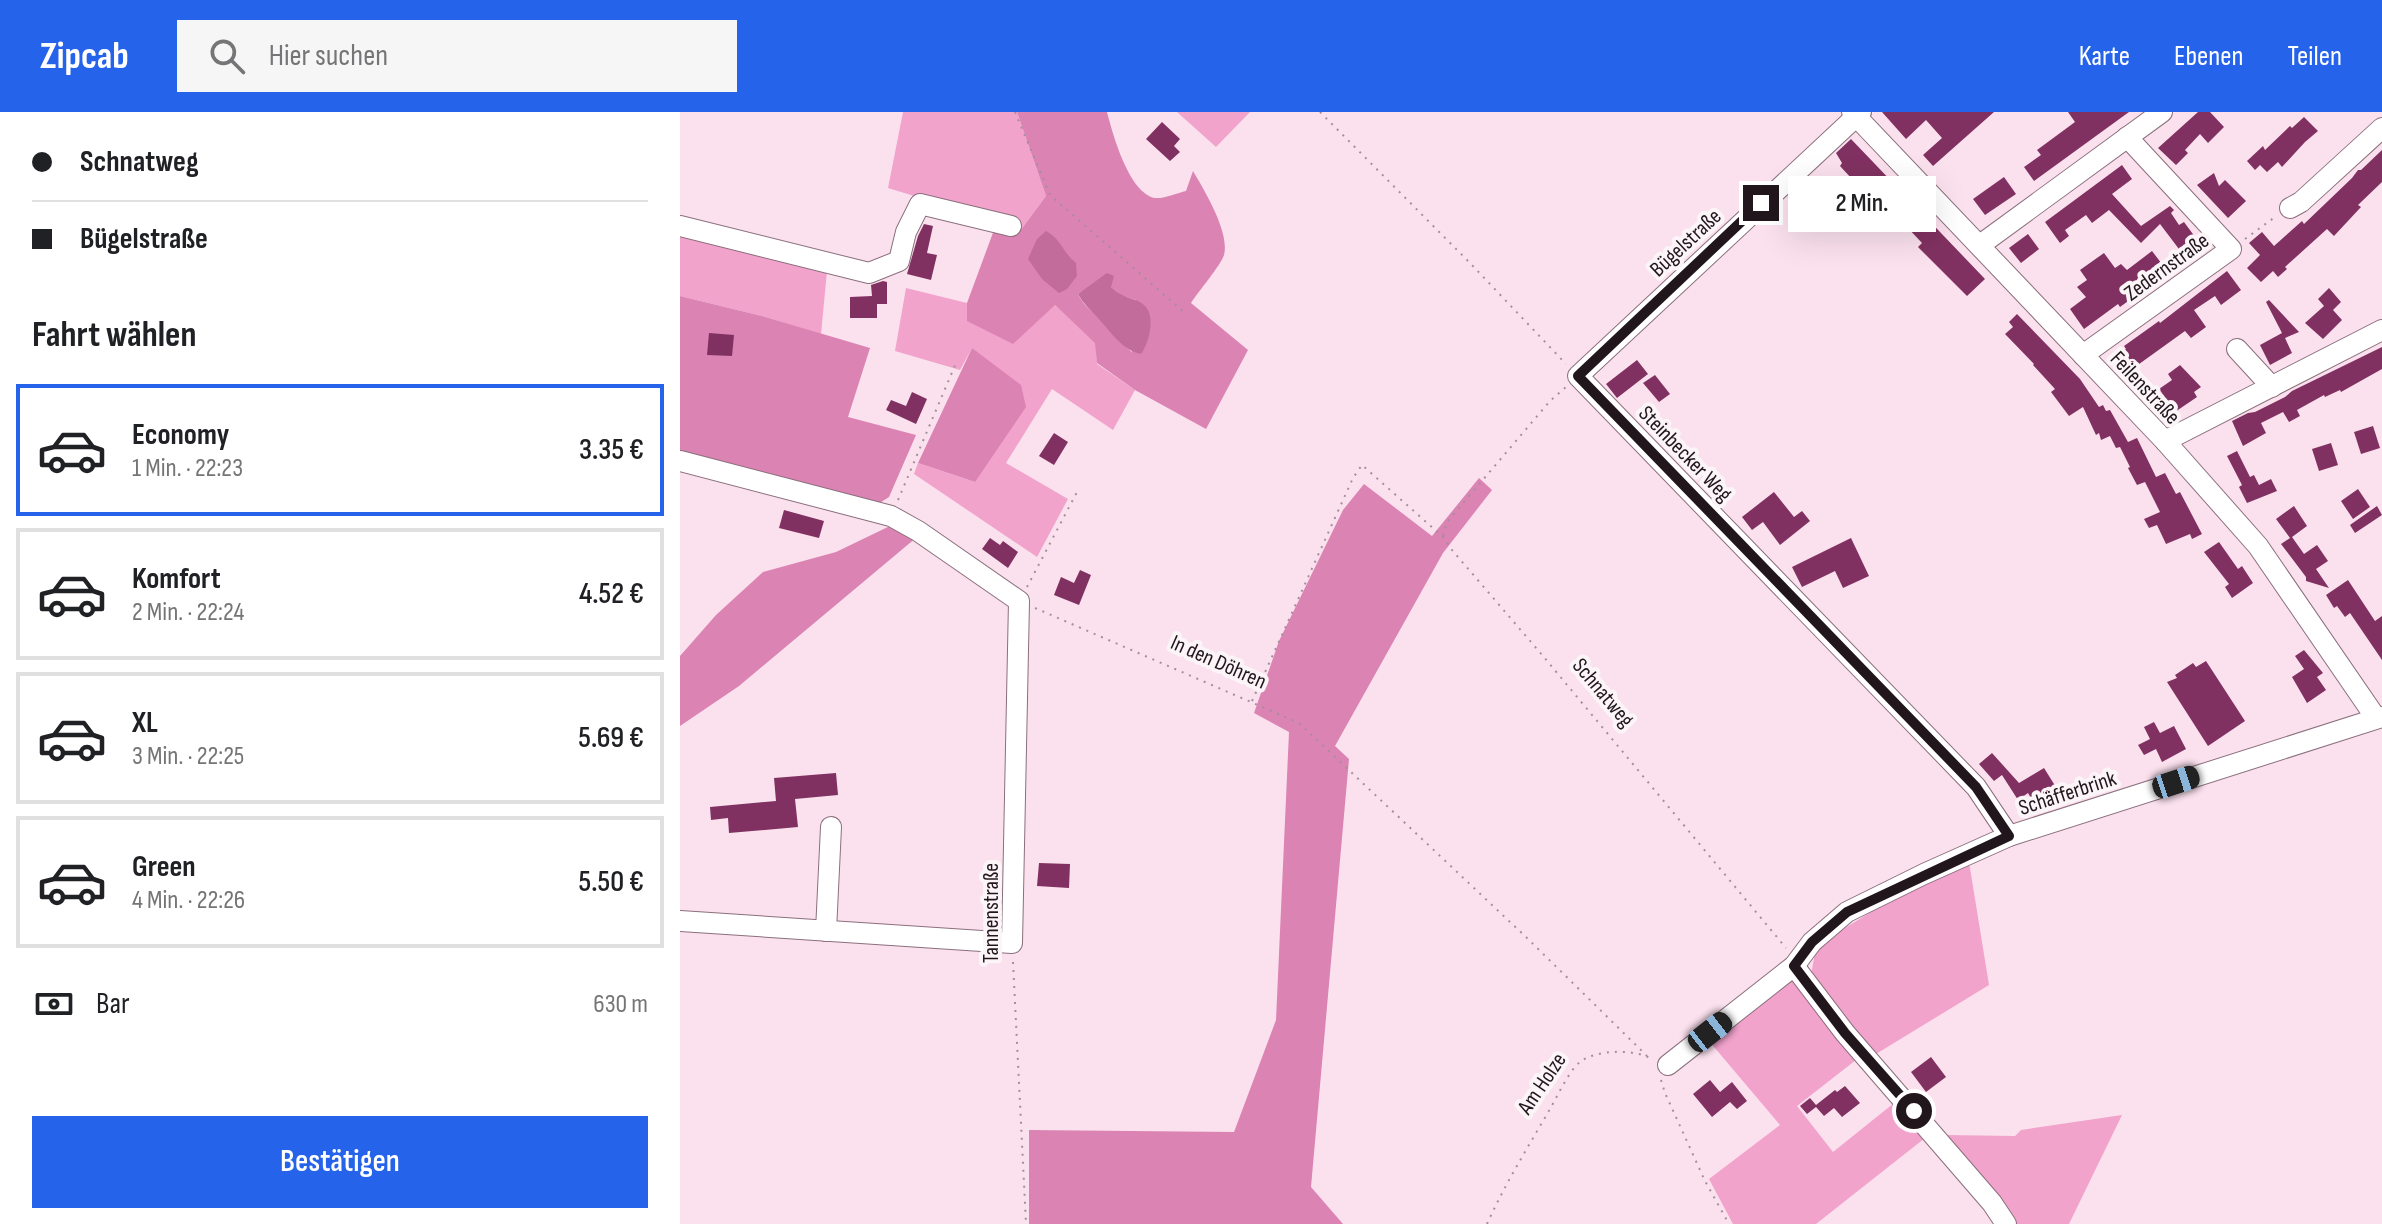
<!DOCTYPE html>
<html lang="de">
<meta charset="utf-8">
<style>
body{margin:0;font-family:"Sofia Sans Condensed",sans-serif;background:#f6f6f6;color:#202124;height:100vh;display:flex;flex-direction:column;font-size:30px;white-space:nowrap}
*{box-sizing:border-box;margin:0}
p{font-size:26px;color:#757577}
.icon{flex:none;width:44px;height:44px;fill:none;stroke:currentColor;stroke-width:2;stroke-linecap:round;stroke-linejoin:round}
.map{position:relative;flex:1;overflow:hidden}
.details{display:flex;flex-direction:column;background:#fff;width:680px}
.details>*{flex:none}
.banner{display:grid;align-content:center;height:176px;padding:0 32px;background:#fff}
.end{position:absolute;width:36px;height:36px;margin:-18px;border:10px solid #21161c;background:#fff;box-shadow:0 0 0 4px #fff}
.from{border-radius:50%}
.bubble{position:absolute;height:56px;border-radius:0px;background:#fff;box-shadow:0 8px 32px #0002;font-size:26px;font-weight:600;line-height:56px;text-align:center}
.car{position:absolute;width:24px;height:48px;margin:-24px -12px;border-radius:10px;box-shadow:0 0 6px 2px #0007;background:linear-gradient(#222 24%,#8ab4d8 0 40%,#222 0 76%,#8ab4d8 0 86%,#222 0)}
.banner b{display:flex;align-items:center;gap:28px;height:76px;font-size:30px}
.banner b+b{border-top:2px solid #e0e0e0}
.banner i{width:20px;height:20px;background:#202124}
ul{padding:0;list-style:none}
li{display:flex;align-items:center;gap:24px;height:132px;margin:0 16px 12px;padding:0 16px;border:4px solid #e0e0e0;border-radius:0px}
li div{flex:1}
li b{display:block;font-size:30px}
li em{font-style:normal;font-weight:600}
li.selected{border-color:#2563eb}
li>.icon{width:72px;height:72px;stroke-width:1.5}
h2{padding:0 32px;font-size:36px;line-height:96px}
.pay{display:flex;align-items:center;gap:20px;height:88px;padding:0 32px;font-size:30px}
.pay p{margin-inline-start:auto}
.action{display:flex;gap:16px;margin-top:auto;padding:16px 32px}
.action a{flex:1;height:92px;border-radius:0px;background:#2563eb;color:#fff;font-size:32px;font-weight:600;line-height:92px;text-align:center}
header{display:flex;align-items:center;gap:48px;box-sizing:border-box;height:112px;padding:0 40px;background:#2563eb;color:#fff}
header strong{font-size:38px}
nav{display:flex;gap:44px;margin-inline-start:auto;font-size:28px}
.search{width:560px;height:72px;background:#f6f6f6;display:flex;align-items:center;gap:20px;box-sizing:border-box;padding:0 28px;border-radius:0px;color:#757577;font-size:30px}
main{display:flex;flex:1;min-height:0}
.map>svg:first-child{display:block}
.green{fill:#f1a3cc}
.forest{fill:#db83b3;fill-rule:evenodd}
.water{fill:#c26c9c}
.building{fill:#813161}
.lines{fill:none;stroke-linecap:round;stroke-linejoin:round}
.minor-casing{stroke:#8b6f7d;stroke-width:22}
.path{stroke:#a38f99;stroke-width:2;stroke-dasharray:2 6;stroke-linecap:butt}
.minor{stroke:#fff;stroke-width:20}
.route{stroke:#21161c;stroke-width:10}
.labels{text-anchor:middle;stroke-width:8;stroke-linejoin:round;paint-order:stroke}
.street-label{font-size:22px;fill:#21161c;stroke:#fbf5f8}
</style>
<header>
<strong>Zipcab</strong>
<div class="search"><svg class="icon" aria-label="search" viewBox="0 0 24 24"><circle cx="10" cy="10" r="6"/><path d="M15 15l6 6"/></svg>Hier suchen</div>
<nav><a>Karte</a><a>Ebenen</a><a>Teilen</a></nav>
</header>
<main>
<section class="details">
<div class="banner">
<b><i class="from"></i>Schnatweg</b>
<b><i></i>Bügelstraße</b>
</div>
<h2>Fahrt wählen</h2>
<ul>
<li class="selected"><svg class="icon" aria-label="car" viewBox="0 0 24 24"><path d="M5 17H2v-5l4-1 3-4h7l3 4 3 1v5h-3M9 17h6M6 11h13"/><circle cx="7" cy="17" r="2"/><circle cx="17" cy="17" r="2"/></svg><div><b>Economy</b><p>1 Min. · 22:23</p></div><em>3.35 €</em></li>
<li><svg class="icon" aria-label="car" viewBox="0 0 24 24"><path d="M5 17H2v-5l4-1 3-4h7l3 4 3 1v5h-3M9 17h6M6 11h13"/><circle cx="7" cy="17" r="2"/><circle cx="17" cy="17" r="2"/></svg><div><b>Komfort</b><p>2 Min. · 22:24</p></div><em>4.52 €</em></li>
<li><svg class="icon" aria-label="car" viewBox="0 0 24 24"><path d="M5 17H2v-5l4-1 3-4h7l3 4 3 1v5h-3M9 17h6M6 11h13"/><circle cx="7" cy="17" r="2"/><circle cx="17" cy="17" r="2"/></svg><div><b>XL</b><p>3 Min. · 22:25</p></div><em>5.69 €</em></li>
<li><svg class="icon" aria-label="car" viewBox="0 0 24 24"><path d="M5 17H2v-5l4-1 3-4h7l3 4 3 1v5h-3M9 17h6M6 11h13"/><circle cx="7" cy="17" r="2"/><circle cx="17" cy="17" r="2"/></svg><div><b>Green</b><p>4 Min. · 22:26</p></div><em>5.50 €</em></li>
</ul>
<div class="pay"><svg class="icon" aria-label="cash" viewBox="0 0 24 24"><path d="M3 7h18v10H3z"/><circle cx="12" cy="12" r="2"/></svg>Bar<p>630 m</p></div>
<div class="action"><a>Bestätigen</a></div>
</section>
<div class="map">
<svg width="1702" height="1112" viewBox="0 0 1702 1112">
<rect width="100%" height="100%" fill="#fbe1ee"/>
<!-- green -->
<g class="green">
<path d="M223 0H337L366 84 337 123 314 118 316 109 208 76Z"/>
<path d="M497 0H570L536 35Z"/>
<path d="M0 119 147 159 141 222 82 204 0 184Z"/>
<path d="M226 176 287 191V209L375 193 416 231 417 252 455 278 433 318 372 277 326 351 388 387 357 445 234 362 238 351 295 370 292 236 280 258 215 239Z"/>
<path d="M1289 750 1309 873 1196 942 1131 863 1135 841 1157 821 1241 769Z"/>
<path d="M1111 867 1176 948 1117 994 1153 1040 1214 991 1245 1026 1136 1112H1053L1029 1067 1100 1013 1029 929Z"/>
<path d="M1442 1003 1389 1112H1335L1265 1023 1335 1024 1341 1018Z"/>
</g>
<!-- forest -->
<g class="forest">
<path d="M337 0H427C433 23 449 81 475 86 484 87 497 81 506 79L513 59C524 78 550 120 544 143 541 153 518 180 511 191L568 238 526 317 455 278 417 251 415 231 375 193 333 232 287 209V191L314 118 337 123 366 84ZM411 174 431 175 442 184 456 188 452 240C438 229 428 213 415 202 407 195 403 192 398 182Z"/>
<path d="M0 184 82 204 190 236 168 305 236 323 209 385 198 392 0 340Z"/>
<path d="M292 236 341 273 346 295 295 370 238 351Z"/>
<path d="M799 366 812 378 763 441 655 634 669 647 631 1075 663 1112H349V1018L554 1020 596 908 609 620 574 601 599 529 663 398 684 372 752 424Z"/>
<path d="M212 413 237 425 59 574 0 614V544L36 503 83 460 156 440Z"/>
</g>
<!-- water -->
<g class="water">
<path d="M366 119C381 127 383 141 396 151L397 164 387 177 379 181 362 167 348 147 357 127Z"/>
<path d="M427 161 434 164 431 175C435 178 438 181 442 183 449 187 459 187 465 194 476 205 469 231 461 242 442 238 431 220 418 206 410 197 404 193 398 182Z"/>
</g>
<!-- building -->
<g class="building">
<path d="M1202 0H1314L1253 54 1243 43 1262 26 1246 8 1226 27Z"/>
<path d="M1388 0H1449L1354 69 1344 55 1361 43 1357 38 1395 10Z"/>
<path d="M1518 0H1530L1544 15 1528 31 1520 22 1505 38 1508 41 1496 53 1478 36Z"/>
<path d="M1624 5 1638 19 1625 30 1602 55 1598 50 1587 60 1580 53 1575 58 1567 49 1583 34 1585 38 1610 14 1612 16Z"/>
<path d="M482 10 500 27 494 34 500 40 490 49 466 27Z"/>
<path d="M1171 27 1305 167 1287 184 1238 135 1242 131 1227 115 1224 118 1211 106 1209 107 1160 54 1162 51 1156 41Z"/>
<path d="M1702 38V70L1678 93 1681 95 1654 124 1647 117 1605 155 1607 157 1598 165 1593 159 1581 170 1567 156 1580 143 1569 131 1582 120 1594 134 1622 109 1624 112 1672 66 1678 58H1681Z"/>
<path d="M1442 53 1452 67 1432 82 1461 114 1490 94 1494 98 1491 101 1499 113 1504 110 1521 133 1505 145 1480 112 1461 131 1429 98 1412 111 1406 103 1385 118 1389 124 1380 131 1365 110Z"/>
<path d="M1534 61 1539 74 1545 68 1566 89 1548 106 1517 73Z"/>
<path d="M1324 65 1336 82 1305 103 1293 87Z"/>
<path d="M244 112 253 114 247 141 257 143 251 168 227 162 238 124Z"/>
<path d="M1348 122 1359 137 1341 151 1329 136Z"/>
<path d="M1472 139 1488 160 1440 195 1438 192 1404 217 1390 197 1406 185 1397 175 1407 168 1400 158 1424 141 1435 156 1441 152 1447 158Z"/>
<path d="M1547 159 1561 178 1541 193 1535 184 1514 198 1526 215 1511 226 1505 219 1448 260 1436 244 1446 237 1444 234 1479 209 1480 211Z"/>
<path d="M203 169 207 170V192H197V206H170V185L192 184 191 173Z"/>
<path d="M1649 176 1661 190 1653 198 1662 208 1643 227 1625 211 1644 194 1638 187Z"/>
<path d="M1589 188 1619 220 1605 226 1612 241 1590 253 1580 233 1602 221 1586 190Z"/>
<path d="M1337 202 1400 267 1419 295 1423 293 1426 299 1430 298 1448 330 1457 326 1476 365 1485 361 1496 382 1500 380 1522 422 1512 427 1510 422 1486 432 1477 413 1469 416 1464 407 1480 400 1465 370 1457 373 1448 356 1450 355 1440 335 1436 336 1430 324 1421 328 1419 321 1416 323 1403 295 1389 304 1371 280 1375 277 1353 253 1354 252 1325 222 1333 215 1329 210Z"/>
<path d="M29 221 54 223 52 244 27 243Z"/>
<path d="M1702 235V257L1661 280 1660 278 1645 285 1644 283 1617 298 1620 304 1609 310 1603 300 1581 311 1586 321 1563 334 1552 309 1568 301 1575 300 1605 285 1612 279Z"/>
<path d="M957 248 968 262 937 286 926 272Z"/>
<path d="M1500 253 1521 275 1514 280 1517 285 1492 302 1484 292 1488 289 1479 277 1492 268 1488 262Z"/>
<path d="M975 263 990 282 979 290 963 271Z"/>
<path d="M232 280 247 287 236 312 206 298 211 288 226 294Z"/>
<path d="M1693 314 1700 336 1681 342 1674 320Z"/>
<path d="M374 321 388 330 374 353 359 344Z"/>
<path d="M1651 331 1658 353 1639 359 1632 337Z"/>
<path d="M1557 339 1570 365 1574 363 1579 373 1591 367 1597 379 1567 391 1559 375 1562 373 1547 344Z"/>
<path d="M1678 377 1690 395 1673 407 1661 389Z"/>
<path d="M1094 380 1114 405 1122 399 1130 409 1100 433 1083 410 1072 418 1062 405Z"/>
<path d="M1614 394 1627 414 1612 425 1624 442 1637 433 1648 449 1636 457 1649 476 1626 469V465L1601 432 1610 426 1596 407Z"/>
<path d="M1697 394 1702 403 1675 421 1670 413Z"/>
<path d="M104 398 144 409 139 426 99 416Z"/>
<path d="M310 426 320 433 323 429 338 440 328 456 302 437Z"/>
<path d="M1171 426 1189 464 1163 476 1155 459 1122 475 1112 455Z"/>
<path d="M1539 430 1558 457 1562 454 1573 471 1552 486 1545 475 1549 472 1524 440Z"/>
<path d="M400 458 411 463 399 493 374 483 381 465 394 471Z"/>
<path d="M1668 468 1695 509 1702 504V548L1670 501 1665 505 1657 494 1654 496 1646 483Z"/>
<path d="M1624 538 1643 561 1637 565 1646 578 1627 591 1612 565 1624 557 1615 544Z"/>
<path d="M1526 549 1565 609 1528 634 1487 570 1497 566 1495 563 1513 551 1516 555Z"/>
<path d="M1474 610 1480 621 1494 614 1506 637 1482 650 1476 637 1464 643 1458 633 1470 627 1464 615Z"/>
<path d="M1312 641 1339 671 1364 656 1379 680 1356 694 1348 681 1338 688 1322 663 1314 669 1299 652Z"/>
<path d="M156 661 158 683 115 687 118 715 49 721 48 706 31 708 30 695 96 689 94 666Z"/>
<path d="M359 751 390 752 389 776 357 774Z"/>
<path d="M1251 945 1266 965 1246 980 1231 960Z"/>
<path d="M1030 968 1040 980 1052 970 1067 989 1057 997 1050 990 1032 1005 1013 982Z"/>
<path d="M1165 974 1180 991 1162 1005 1154 996 1144 1004 1136 995 1127 1002 1120 994 1130 986 1136 993 1155 978 1157 980Z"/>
</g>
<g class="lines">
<!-- minor casing -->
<g class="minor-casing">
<g id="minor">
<path d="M1172 0 1485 329 1578 434 1696 606"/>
<path d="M1181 0 898 264 1296 675 1329 724"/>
<path d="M1610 96 1621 90 1702 16"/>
<path d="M0 114 189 161 219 149 226 120 240 92 331 114"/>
<path d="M1300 133 1482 0"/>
<path d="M1557 237 1592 275"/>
<path d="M1403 243 1551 137 1447 25"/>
<path d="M1485 329 1702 218"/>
<path d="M0 349 211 404 238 419 339 489 332 831 0 809"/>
<path d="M146 819 151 715"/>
<path d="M1114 854 1165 921 1312 1091 1326 1112"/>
<path d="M988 953 1114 854 1132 830 1167 800 1244 762 1329 724 1702 605"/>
</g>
</g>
<!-- path -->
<g class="path">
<path d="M335 0 370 83 505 201"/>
<path d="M640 0 790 151 886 252"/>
<path d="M1565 127 1595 105"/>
<path d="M218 388 276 251"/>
<path d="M763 424 767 410 870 289 886 275"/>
<path d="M347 475 397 380"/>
<path d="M355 496 619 611 847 826 967 944"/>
<path d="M572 589 673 366 682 353 763 425 772 438 863 544 1106 836"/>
<path d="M333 850 346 1112"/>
<path d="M981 968 985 981 1025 1069 1049 1112"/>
<path d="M807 1112C825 1072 848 1035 870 997 877 985 890 957 900 950 917 937 955 937 972 947"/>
</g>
<!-- minor -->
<use href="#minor" class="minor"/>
</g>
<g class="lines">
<!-- route -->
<path class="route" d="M1081 91 898 264 1296 675 1329 724 1167 800 1132 830 1114 854 1165 921 1234 999"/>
</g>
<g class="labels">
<!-- street labels -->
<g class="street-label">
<text transform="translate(1005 130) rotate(-43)" y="8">Bügelstraße</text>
<text transform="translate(1486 154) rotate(-36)" y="8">Zedernstraße</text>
<text transform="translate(1466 275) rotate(47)" y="8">Feilenstraße</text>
<text transform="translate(1006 341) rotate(46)" y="8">Steinbecker Weg</text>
<text transform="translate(539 549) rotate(24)" y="8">In den Döhren</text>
<text transform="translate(924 580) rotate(50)" y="8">Schnatweg</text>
<text transform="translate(1387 680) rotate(-18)" y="8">Schäfferbrink</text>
<text transform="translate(310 801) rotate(-90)" y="8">Tannenstraße</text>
<text transform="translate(861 971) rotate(-56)" y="8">Am Holze</text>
</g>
</g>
</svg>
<i class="end from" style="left:1234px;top:999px"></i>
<i class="end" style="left:1081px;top:91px"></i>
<div class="bubble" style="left:1108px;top:64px;width:148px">2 Min.</div>
<i class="car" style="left:1496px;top:670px;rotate:72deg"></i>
<i class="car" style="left:1030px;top:920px;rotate:52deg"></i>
</div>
</main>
